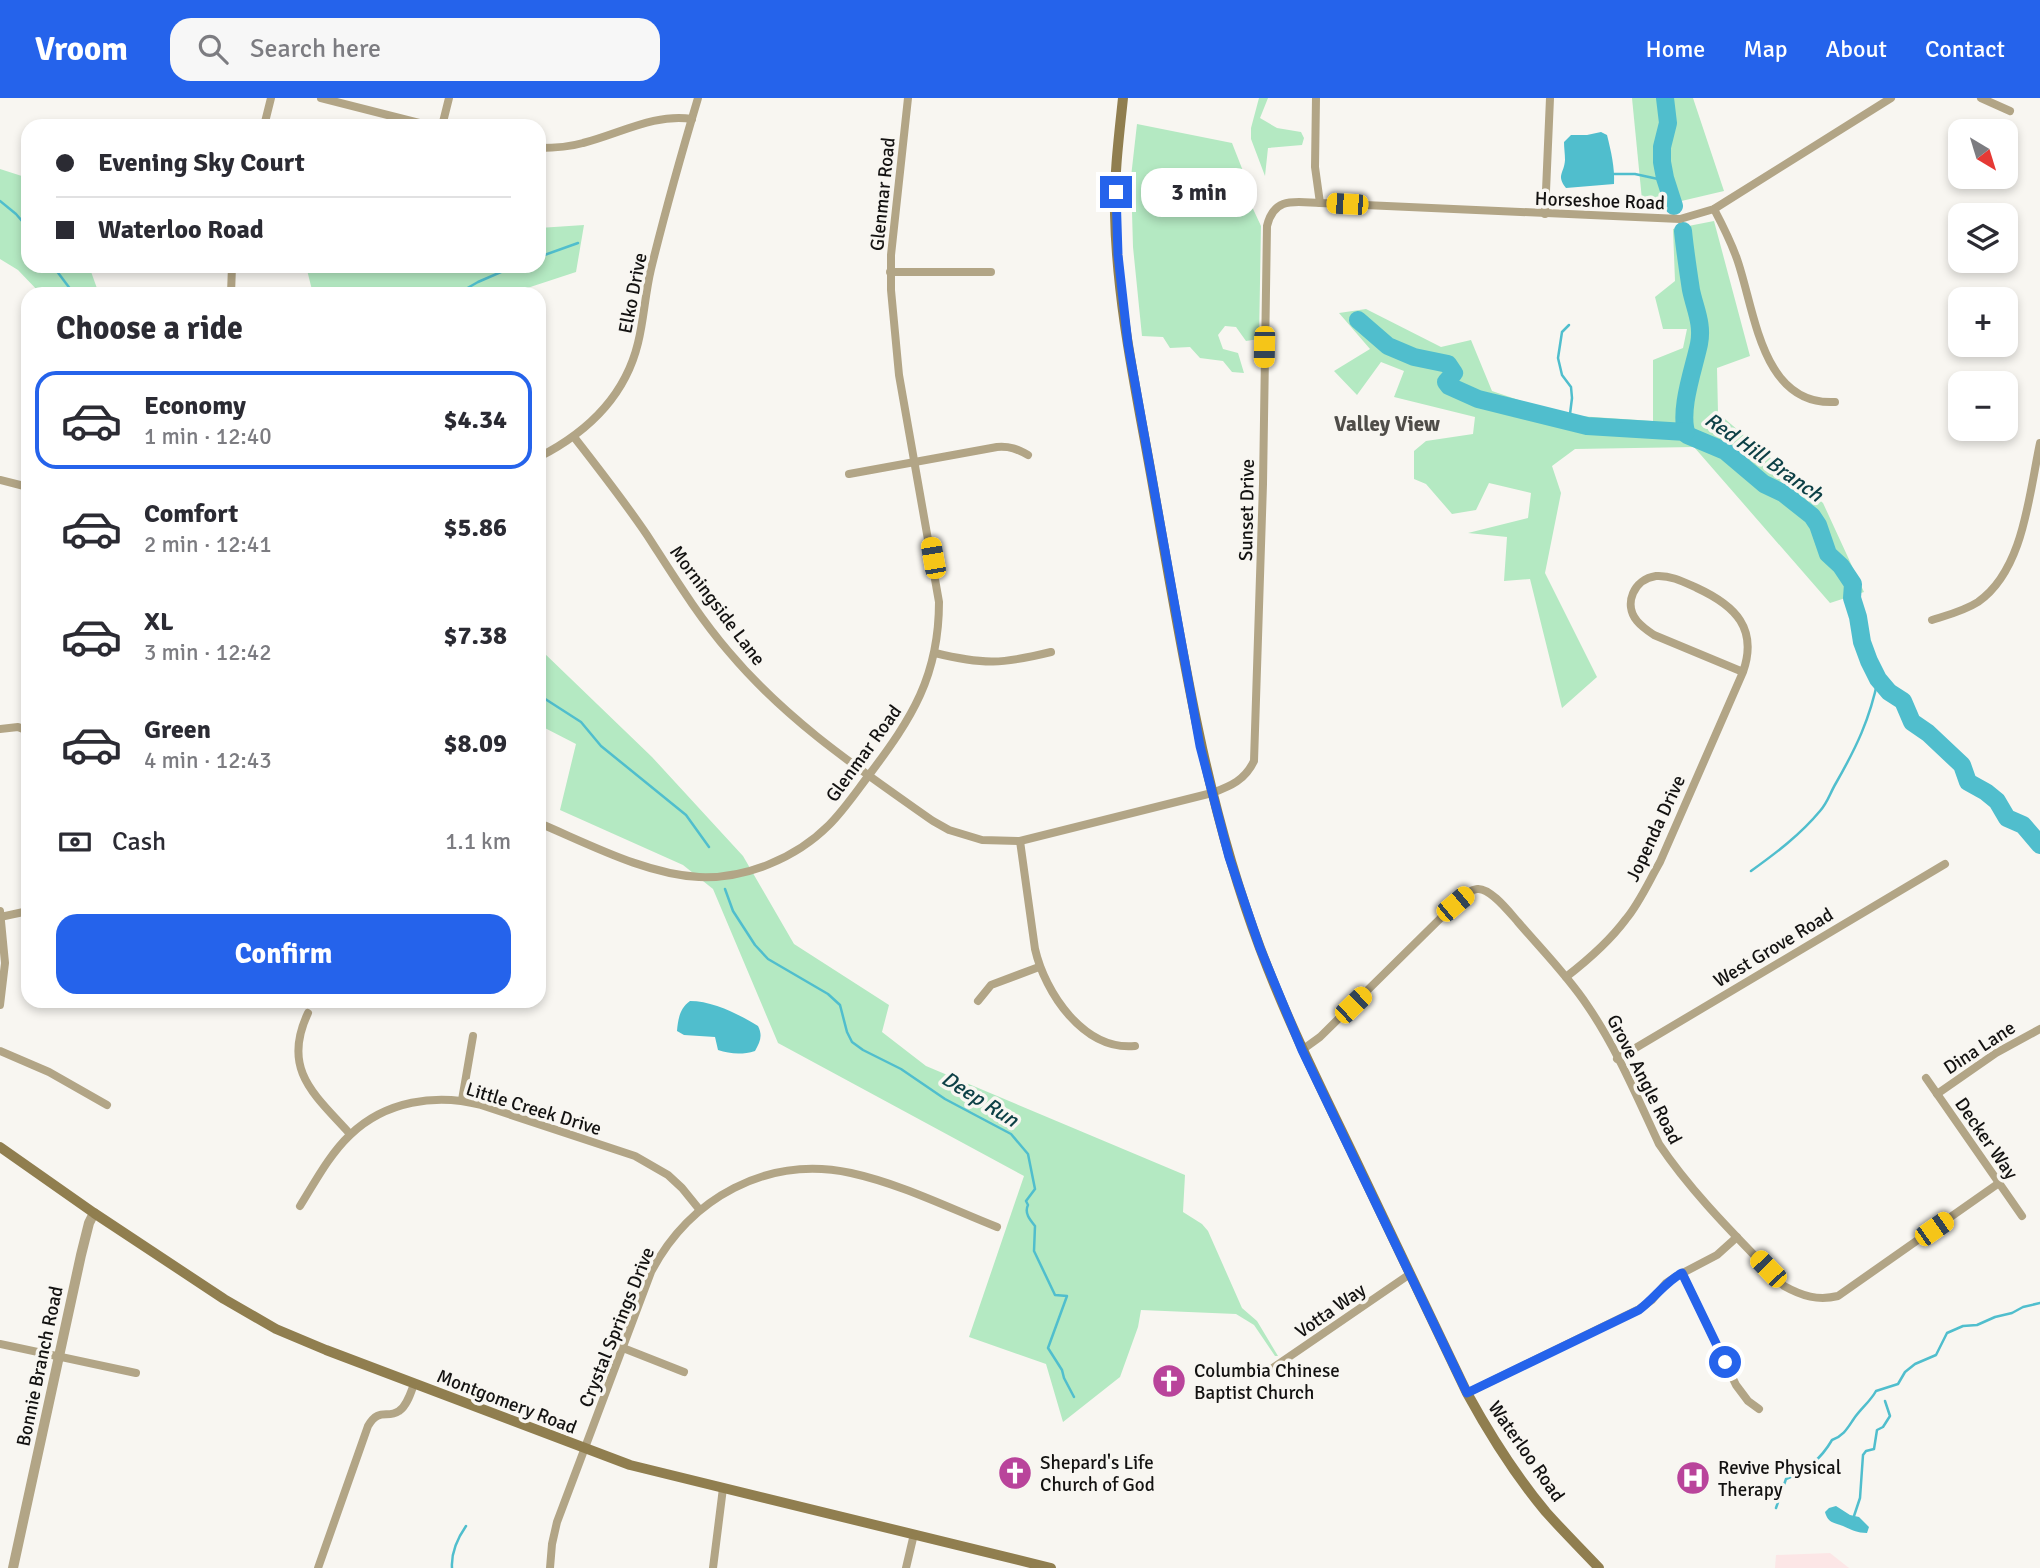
<!DOCTYPE html>
<meta charset="utf-8">
<style>
body{margin:0;font-family:Signika,sans-serif;background:#f7f7f7;color:#2b2b33;height:100vh;display:flex;flex-direction:column;font-size:26px;white-space:nowrap}
*{box-sizing:border-box;margin:0}
p{font-size:23px;color:#7c7c81}
.icon{flex:none;width:38px;height:38px;fill:none;stroke:currentColor;stroke-width:2;stroke-linecap:round;stroke-linejoin:round}
.map{position:relative;flex:1;overflow:hidden}
.panel{position:absolute;left:21px;top:189px;width:525px;height:721px;display:flex;flex-direction:column;background:#fff;border-radius:21px;box-shadow:0 4px 10px #0003}
.panel>*{flex:none}
.banner{position:absolute;left:21px;top:21px;width:525px;height:154px;border-radius:21px;box-shadow:0 4px 10px #0003;display:grid;align-content:center;height:154px;padding:0 35px;background:#fff}
.needle{width:46px;rotate:142deg}
.tools{position:absolute;left:1948px;top:21px;display:grid;gap:14px}
.tools a{display:grid;place-items:center;width:70px;height:70px;border-radius:14px;background:#fff;box-shadow:0 4px 10px #0003;font-size:35px}
.end{position:absolute;width:32px;height:32px;margin:-16px;border:9px solid #2563eb;background:#fff;box-shadow:0 0 0 4px #fff}
.from{border-radius:50%}
.bubble{position:absolute;height:49px;border-radius:21px;background:#fff;box-shadow:0 4px 10px #0003;font-size:23px;font-weight:700;line-height:49px;text-align:center}
.car{position:absolute;width:21px;height:42px;margin:-21px -10px;border-radius:9px;box-shadow:0 0 5px 2px #0007;background:linear-gradient(#f5c518 24%,#345 0 40%,#f5c518 0 76%,#345 0 86%,#f5c518 0)}
.banner b{display:flex;align-items:center;gap:24px;height:66px;font-size:26px}
.banner b+b{border-top:2px solid #e1e1e2}
.banner i{width:18px;height:18px;background:#2b2b33}
ul{padding:0;list-style:none}
li{display:flex;align-items:center;gap:21px;height:98px;margin:0 14px 10px;padding:0 21px;border:4px solid transparent;border-radius:21px}
li div{flex:1}
li b{display:block;font-size:26px}
li em{font-style:normal;font-weight:700}
li.on{border-color:#2563eb}
li>.icon{width:63px;height:63px;stroke-width:1.5}
h2{padding:0 35px;font-size:32px;line-height:84px}
.pay{display:flex;align-items:center;gap:18px;height:77px;padding:0 35px;font-size:26px}
.pay p{margin-inline-start:auto}
.action{display:flex;gap:14px;margin-top:auto;padding:14px 35px}
.action a{flex:1;height:80px;border-radius:21px;background:#2563eb;color:#fff;font-size:28px;font-weight:700;line-height:80px;text-align:center}
header{display:flex;align-items:center;gap:42px;box-sizing:border-box;height:98px;padding:0 35px;background:#2563eb;color:#fff}
header strong{font-size:33px}
nav{display:flex;gap:38px;margin-inline-start:auto;font-size:24px}
.search{width:490px;height:63px;background:#f7f7f7;display:flex;align-items:center;gap:18px;box-sizing:border-box;padding:0 24px;border-radius:21px;color:#7c7c81;font-size:26px}
.map>svg:first-child{display:block}
.commercial{fill:#fce6e6}
.green{fill:#b4e9c2}
.water{fill:#50becd}
.lines{fill:none;stroke-linecap:round;stroke-linejoin:round}
.stream{stroke:#50becd;stroke-width:2.5}
.river{stroke:#50becd;stroke-width:18}
.minor{stroke:#b2a586;stroke-width:8}
.tertiary{stroke:#b2a586;stroke-width:10}
.secondary{stroke:#907e4f;stroke-width:10}
.route{stroke:#2563eb;stroke-width:9}
.labels{text-anchor:middle;stroke-width:7;stroke-linejoin:round;paint-order:stroke}
.street-label{font-size:19px;fill:#131211;stroke:#f8f6f1}
.poi-label{font-size:19px;fill:#131211;stroke:#f8f6f1;text-anchor:start}
.neighbourhood-label{font-size:21px;font-weight:bold;fill:#4f4d49;stroke:#f8f6f1}
.water-label{font-size:21px;font-style:italic;fill:#0d4046;stroke:#f8f6f1}
</style>
<header>
<strong>Vroom</strong>
<div class="search"><svg class="icon" aria-label="search" viewBox="0 0 24 24"><circle cx="10" cy="10" r="6"/><path d="M15 15l6 6"/></svg>Search here</div>
<nav><a>Home</a><a>Map</a><a>About</a><a>Contact</a></nav>
</header>
<div class="map">
<svg width="2040" height="1470" viewBox="0 0 2040 1470">
<rect width="100%" height="100%" fill="#f8f6f1"/>
<!-- commercial -->
<path class="commercial" d="M1830 1455 1849 1470H1775L1776 1457Z"/>
<!-- green -->
<g class="green">
<path d="M1259 0H1268L1260 20 1277 30 1301 34 1304 40 1302 47 1268 50 1265 78 1251 41V30Z"/>
<path d="M1632 0H1693L1724 93 1643 112Z"/>
<path d="M1137 26 1232 45 1243 73 1247 98 1261 128 1259 241 1246 243 1236 229 1225 228 1218 237 1223 251 1238 255 1244 275 1232 274 1223 263 1200 260 1190 249 1170 250 1163 239 1142 238 1133 149 1131 79Z"/>
<path d="M0 71 28 80V168H89L99 196H41L18 172 0 161Z"/>
<path d="M1714 123 1750 258 1717 270 1718 315 1823 405 1864 494 1830 505 1694 349 1575 351 1552 368 1561 395 1545 475 1597 579 1562 610 1530 481 1504 483 1507 439 1468 435 1528 420 1531 395 1489 385 1476 412 1452 416 1426 386 1414 381V353L1426 343 1473 336 1475 319 1394 299 1404 273 1381 264 1357 297 1334 273 1370 251 1339 215 1366 211 1441 249 1471 242 1492 293 1563 317 1653 323V262L1683 250 1687 231H1663L1655 199 1675 183 1673 131Z"/>
<path d="M584 127 576 174 509 196H313L307 172 309 168H539V130Z"/>
<path d="M539 547 542 553 652 659 743 758 794 846 889 907 882 934 926 968 1185 1077 1183 1114 1202 1126 1208 1133 1242 1210 1257 1223 1278 1258H1275L1254 1227 1236 1216 1141 1212 1138 1229 1120 1279 1063 1324 1046 1266 969 1239 1024 1078 778 945 713 791 683 767 560 712 576 646 539 627Z"/>
</g>
<!-- water -->
<g class="water">
<path d="M1601 34 1607 37C1611 53 1615 70 1614 86L1566 90C1556 77 1564 76 1565 62 1565 56 1564 50 1564 44L1571 37H1587Z"/>
<path d="M690 903C712 903 739 916 758 928 763 938 760 944 755 953 742 957 730 956 718 952L715 939 684 937 677 933C678 921 680 910 690 903Z"/>
<path d="M1836 1408 1850 1417 1859 1419 1869 1429 1867 1435C1857 1435 1852 1432 1843 1428 1833 1424 1828 1425 1825 1414L1829 1410Z"/>
</g>
<g class="lines">
<!-- stream -->
<g class="stream">
<path d="M1614 76H1635L1658 81 1665 80"/>
<path d="M0 103 16 116 28 130"/>
<path d="M539 159 578 145"/>
<path d="M53 168 74 196"/>
<path d="M457 196 478 184 515 168"/>
<path d="M1569 227 1562 234 1558 260 1562 277 1571 289 1572 300 1569 324"/>
<path d="M539 597 581 624 601 648 686 717 709 749"/>
<path d="M1751 773C1776 755 1800 737 1820 713 1828 704 1830 695 1836 685 1856 650 1870 621 1878 581"/>
<path d="M725 791 733 813 755 847 768 861 828 896 840 907 847 934 852 944 863 952 901 971 945 1001 1011 1036 1028 1056 1035 1091 1026 1103 1028 1107C1024 1115 1030 1122 1035 1128L1034 1153 1055 1197 1067 1198 1048 1250 1062 1272 1064 1280 1074 1299"/>
<path d="M1776 1410 1786 1381C1807 1373 1821 1361 1832 1342 1843 1338 1847 1331 1853 1322 1860 1311 1870 1304 1876 1293L1898 1286 1905 1274 1915 1266 1936 1257 1947 1235 1963 1228 1977 1227 1995 1219 2012 1215 2023 1209 2040 1205"/>
<path d="M1854 1418 1860 1400 1863 1357 1866 1353 1874 1351 1877 1332 1883 1329 1890 1318 1885 1303"/>
<path d="M452 1470C451 1455 457 1441 466 1428"/>
</g>
<!-- river -->
<g class="river">
<path d="M1665 0 1668 25 1662 49V64L1665 80 1674 108"/>
<path d="M1683 133C1685 153 1688 172 1691 192 1695 211 1703 226 1699 246 1694 270 1678 313 1687 337L1725 353 1764 386 1783 395 1812 418 1818 427 1828 456 1841 468 1853 486 1852 500 1858 519 1862 544 1869 563 1878 581 1889 594 1903 603 1912 624 1928 635 1962 667 1968 684 1986 694 1997 703 2007 720 2023 727 2040 747"/>
<path d="M1358 222 1388 248 1414 259 1448 266 1454 275 1446 284 1449 288 1478 301 1587 328 1686 334"/>
</g>
<!-- minor -->
<g class="minor">
<path d="M321 0 431 28"/>
<path d="M1316 0 1315 69 1320 105"/>
<path d="M1981 0 2010 13"/>
<path d="M264 28 271 0"/>
<path d="M442 28 449 0"/>
<path d="M539 50C554 50 569 49 583 45 619 36 655 15 692 21"/>
<path d="M1714 111C1723 128 1731 144 1737 161 1755 212 1761 308 1835 304"/>
<path d="M1545 116 1550 0"/>
<path d="M890 174H991"/>
<path d="M231 196 232 168"/>
<path d="M574 339C599 371 624 403 647 437 673 477 698 518 729 554 787 623 859 671 933 723L949 732 982 742 1020 743 1212 695C1231 688 1245 682 1254 663L1263 386 1267 128C1274 98 1295 104 1320 105L1680 121 1714 111 1891 0"/>
<path d="M539 359C586 335 625 299 638 245 644 221 645 196 651 171 665 114 681 57 698 0"/>
<path d="M849 376 997 349C1010 348 1017 351 1028 357"/>
<path d="M0 382 28 389"/>
<path d="M1932 522C1948 517 1964 513 1978 504 2024 472 2029 396 2040 345"/>
<path d="M935 555C984 567 1002 566 1051 554"/>
<path d="M0 631 18 629 28 633"/>
<path d="M539 725C589 746 645 776 699 779 746 781 796 760 829 727 844 712 856 694 869 677 912 620 939 578 939 504L899 277 891 192V157L908 0"/>
<path d="M1020 743 1035 851C1045 895 1084 953 1135 948"/>
<path d="M0 813 5 865 0 907"/>
<path d="M0 819 28 813"/>
<path d="M1566 879C1588 862 1609 844 1626 821 1640 804 1649 783 1660 764L1743 574C1758 531 1736 508 1697 490 1684 484 1671 477 1656 478 1634 481 1623 506 1637 523 1642 529 1648 533 1654 537L1743 574"/>
<path d="M978 903 991 887 1039 869"/>
<path d="M308 915C281 972 315 997 350 1036"/>
<path d="M1302 952 1320 939 1455 806C1461 801 1468 792 1477 791 1490 789 1510 815 1518 824 1541 851 1567 877 1587 907 1616 949 1637 999 1659 1046 1694 1098 1741 1143 1784 1188 1802 1198 1818 1203 1838 1198L1999 1085"/>
<path d="M0 953 49 974 107 1007"/>
<path d="M1617 961 1945 766"/>
<path d="M1926 980 2022 1118"/>
<path d="M1937 996 1996 955 2040 931"/>
<path d="M462 1002 473 938"/>
<path d="M300 1108C315 1084 329 1057 350 1037 385 1003 436 995 481 1007L635 1058 668 1077 682 1090 699 1111"/>
<path d="M1682 1175 1736 1287 1748 1303 1759 1311"/>
<path d="M0 1246 136 1275"/>
<path d="M623 1250 684 1274"/>
<path d="M1267 1274 1410 1176"/>
<path d="M1467 1295 1639 1211 1652 1202 1666 1185 1675 1179 1717 1157 1737 1139"/>
<path d="M318 1470 368 1328C379 1309 387 1321 399 1313 407 1308 411 1294 414 1286"/>
<path d="M550 1470 552 1446 557 1424 651 1174C690 1100 767 1057 851 1075 901 1086 949 1110 997 1129"/>
<path d="M713 1470 723 1390"/>
<path d="M906 1470 914 1436"/>
</g>
<!-- tertiary -->
<path class="tertiary" d="M13 1470 81 1157 89 1125 94 1115"/>
<!-- secondary -->
<g class="secondary">
<path d="M1123 0C1119 38 1114 77 1115 116 1117 211 1139 305 1155 399 1182 551 1205 704 1260 850 1288 925 1324 996 1358 1067 1395 1143 1431 1219 1467 1295 1490 1337 1515 1377 1546 1414 1563 1433 1581 1451 1599 1470"/>
<path d="M0 1049 94 1115 224 1201 276 1231 326 1252 630 1367 1051 1470"/>
</g>
</g>
<g class="lines">
<!-- route -->
<path class="route" d="M1116 94 1118 157 1128 246 1200 648 1229 759 1260 850 1302 952 1467 1295 1639 1212C1655 1200 1665 1184 1682 1175L1725 1264"/>
</g>
<!-- icons -->
<defs>
<g id="church-disc" transform="scale(1.75)"><circle r="9.5" fill="#b9449b" stroke="#f8f6f1"/><path d="M-1.2-6h2.4v3.5h3.3v2.4h-3.3V6h-2.4V-.1h-3.3v-2.4h3.3Z" fill="#fff"/></g>
<g id="hospital-disc" transform="scale(1.75)"><circle r="9.5" fill="#b9449b" stroke="#f8f6f1"/><path d="M-5-5h3v3.5h4V-5h3V5h-3V1.5h-4V5h-3Z" fill="#fff"/></g>
</defs>
<g fill-rule="evenodd">
<use href="#church-disc" x="1169" y="1283"/>
<use href="#church-disc" x="1015" y="1375"/>
<use href="#hospital-disc" x="1693" y="1380"/>
</g>
<g class="labels">
<!-- street labels -->
<g class="street-label">
<text transform="translate(882 96) rotate(-84)" y="7">Glenmar Road</text>
<text transform="translate(1600 102) rotate(2)" y="7">Horseshoe Road</text>
<text transform="translate(632 195) rotate(-79)" y="7">Elko Drive</text>
<text transform="translate(1246 412) rotate(-89)" y="7">Sunset Drive</text>
<text transform="translate(718 507) rotate(53)" y="7">Morningside Lane</text>
<text transform="translate(863 655) rotate(-54)" y="7">Glenmar Road</text>
<text transform="translate(1655 730) rotate(-65)" y="7">Jopenda Drive</text>
<text transform="translate(1773 849) rotate(-31)" y="7">West Grove Road</text>
<text transform="translate(1979 949) rotate(-33)" y="7">Dina Lane</text>
<text transform="translate(1645 981) rotate(63)" y="7">Grove Angle Road</text>
<text transform="translate(534 1010) rotate(17)" y="7">Little Creek Drive</text>
<text transform="translate(1987 1040) rotate(55)" y="7">Decker Way</text>
<text transform="translate(1330 1212) rotate(-35)" y="7">Votta Way</text>
<text transform="translate(616 1229) rotate(-68)" y="7">Crystal Springs Drive</text>
<text transform="translate(39 1268) rotate(-78)" y="7">Bonnie Branch Road</text>
<text transform="translate(507 1303) rotate(21)" y="7">Montgomery Road</text>
<text transform="translate(1527 1353) rotate(55)" y="7">Waterloo Road</text>
</g>
<!-- poi labels -->
<g class="poi-label">
<text x="1194" y="1279">Columbia Chinese<tspan x="1194" dy="22">Baptist Church</tspan></text>
<text x="1040" y="1371">Shepard's Life<tspan x="1040" dy="22">Church of God</tspan></text>
<text x="1718" y="1376">Revive Physical<tspan x="1718" dy="22">Therapy</tspan></text>
</g>
<!-- neighbourhood labels -->
<g class="neighbourhood-label">
<text x="1387" y="333">Valley View</text>
</g>
<!-- water labels -->
<g class="water-label">
<text transform="translate(1764 359) rotate(35)" y="7">Red Hill Branch</text>
<text transform="translate(980 1001) rotate(32)" y="7">Deep Run</text>
</g>
</g>
</svg>
<div class="tools">
<a><svg class="needle" viewBox="-14 -14 28 28"><path d="M0-13l5 13h-10z" fill="#e53935"/><path d="M0 13l5-13h-10z" fill="#7c7c81"/></svg></a>
<a><svg class="icon" aria-label="layers" viewBox="0 0 24 24"><path d="M12 4l9 5-9 5-9-5zM3 14l9 5 9-5"/></svg></a>
<a>+</a>
<a>−</a>
</div>
<i class="end from" style="left:1725px;top:1264px"></i>
<i class="end" style="left:1116px;top:94px"></i>
<div class="bubble" style="left:1141px;top:70px;width:116px">3 min</div>
<i class="car" style="left:1347px;top:106px;rotate:273deg"></i>
<i class="car" style="left:1264px;top:249px;rotate:181deg"></i>
<i class="car" style="left:933px;top:460px;rotate:350deg"></i>
<i class="car" style="left:1455px;top:806px;rotate:50deg"></i>
<i class="car" style="left:1353px;top:907px;rotate:46deg"></i>
<i class="car" style="left:1934px;top:1131px;rotate:55deg"></i>
<i class="car" style="left:1768px;top:1171px;rotate:316deg"></i>
<div class="banner">
<b><i class="from"></i>Evening Sky Court</b>
<b><i></i>Waterloo Road</b>
</div>
<section class="panel">
<h2>Choose a ride</h2>
<ul>
<li class="on"><svg class="icon" aria-label="car" viewBox="0 0 24 24"><path d="M5 17H2v-5l4-1 3-4h7l3 4 3 1v5h-3M9 17h6M6 11h13"/><circle cx="7" cy="17" r="2"/><circle cx="17" cy="17" r="2"/></svg><div><b>Economy</b><p>1 min · 12:40</p></div><em>$4.34</em></li>
<li><svg class="icon" aria-label="car" viewBox="0 0 24 24"><path d="M5 17H2v-5l4-1 3-4h7l3 4 3 1v5h-3M9 17h6M6 11h13"/><circle cx="7" cy="17" r="2"/><circle cx="17" cy="17" r="2"/></svg><div><b>Comfort</b><p>2 min · 12:41</p></div><em>$5.86</em></li>
<li><svg class="icon" aria-label="car" viewBox="0 0 24 24"><path d="M5 17H2v-5l4-1 3-4h7l3 4 3 1v5h-3M9 17h6M6 11h13"/><circle cx="7" cy="17" r="2"/><circle cx="17" cy="17" r="2"/></svg><div><b>XL</b><p>3 min · 12:42</p></div><em>$7.38</em></li>
<li><svg class="icon" aria-label="car" viewBox="0 0 24 24"><path d="M5 17H2v-5l4-1 3-4h7l3 4 3 1v5h-3M9 17h6M6 11h13"/><circle cx="7" cy="17" r="2"/><circle cx="17" cy="17" r="2"/></svg><div><b>Green</b><p>4 min · 12:43</p></div><em>$8.09</em></li>
</ul>
<div class="pay"><svg class="icon" aria-label="cash" viewBox="0 0 24 24"><path d="M3 7h18v10H3z"/><circle cx="12" cy="12" r="2"/></svg>Cash<p>1.1 km</p></div>
<div class="action"><a>Confirm</a></div>
</section>
</div>
